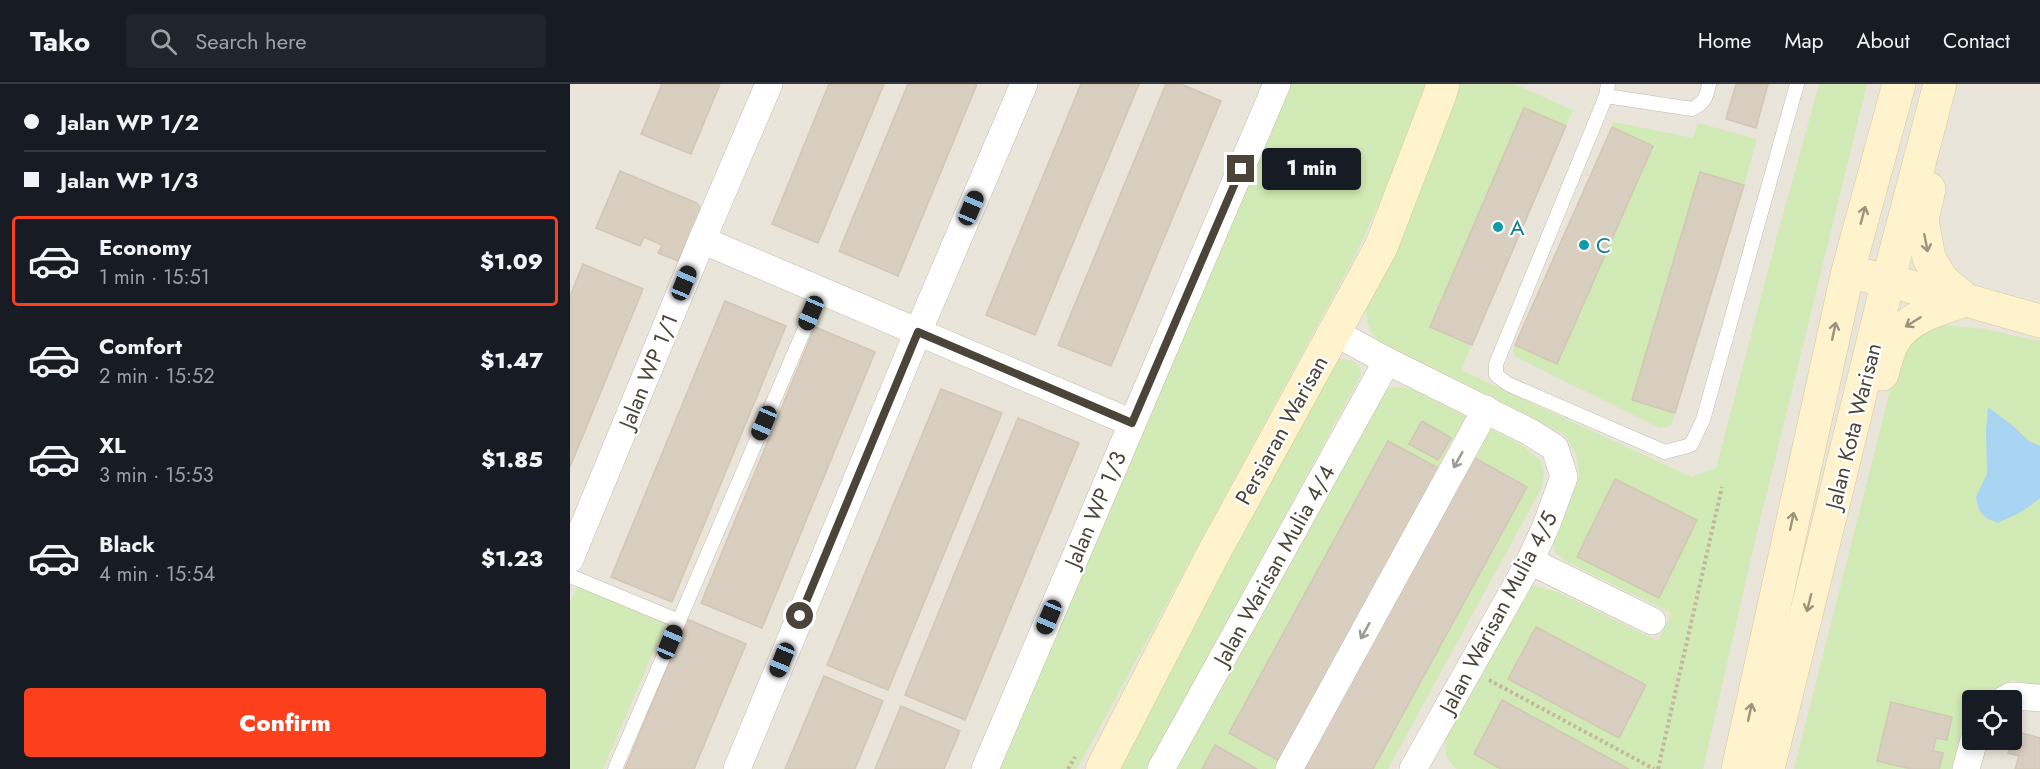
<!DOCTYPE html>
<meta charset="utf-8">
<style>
body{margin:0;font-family:Jost,sans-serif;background:#20242c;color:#f1f3f6;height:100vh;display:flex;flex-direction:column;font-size:22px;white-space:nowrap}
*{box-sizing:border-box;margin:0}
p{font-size:20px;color:#9ea1a6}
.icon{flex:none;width:33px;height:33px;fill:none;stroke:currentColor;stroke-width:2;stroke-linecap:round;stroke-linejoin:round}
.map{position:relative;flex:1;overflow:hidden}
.sheet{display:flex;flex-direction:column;background:#171b24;width:570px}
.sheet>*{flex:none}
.hud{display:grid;align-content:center;height:132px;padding:0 24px;background:#171b24}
.tools{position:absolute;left:1392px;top:606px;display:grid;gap:12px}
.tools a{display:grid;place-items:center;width:60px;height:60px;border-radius:6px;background:#171b24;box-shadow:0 3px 9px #0003;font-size:30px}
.end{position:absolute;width:27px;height:27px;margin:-14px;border:8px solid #4b4439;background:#fff;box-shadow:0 0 0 3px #fff}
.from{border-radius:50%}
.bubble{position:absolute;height:42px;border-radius:6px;background:#171b24;box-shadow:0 3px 9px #0003;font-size:20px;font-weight:800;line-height:42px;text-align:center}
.car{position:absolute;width:18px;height:36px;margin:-18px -9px;border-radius:8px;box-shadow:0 0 4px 2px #0007;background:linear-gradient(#222 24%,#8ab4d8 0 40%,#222 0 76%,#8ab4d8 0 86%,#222 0)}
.hud b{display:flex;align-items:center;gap:21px;height:57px;font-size:22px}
.hud b+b{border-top:2px solid #363941}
.hud i{width:15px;height:15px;background:#f1f3f6}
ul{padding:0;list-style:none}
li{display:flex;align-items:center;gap:18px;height:90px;margin:0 12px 9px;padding:0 12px;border:3px solid transparent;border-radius:6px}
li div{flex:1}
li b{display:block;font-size:22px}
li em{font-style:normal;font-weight:800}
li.active{border-color:#fc3f1d}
li>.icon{width:54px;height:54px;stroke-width:1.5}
.action{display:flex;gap:12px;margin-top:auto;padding:12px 24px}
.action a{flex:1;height:69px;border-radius:6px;background:#fc3f1d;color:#fff;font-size:24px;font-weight:800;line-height:69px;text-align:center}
header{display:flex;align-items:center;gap:36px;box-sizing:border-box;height:84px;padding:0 30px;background:#171b24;border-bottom:2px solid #363941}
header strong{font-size:28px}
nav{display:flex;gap:33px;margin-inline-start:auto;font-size:21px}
.search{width:420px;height:54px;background:#20242c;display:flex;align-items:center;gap:15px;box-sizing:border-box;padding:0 21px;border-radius:6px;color:#9ea1a6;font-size:22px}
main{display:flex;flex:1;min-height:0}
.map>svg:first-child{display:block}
.residential{fill:#eae5da;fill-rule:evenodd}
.green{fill:#d2eab5}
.water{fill:#a9d4f2}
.building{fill:#d8cfc1;stroke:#d3c7b4;stroke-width:1.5}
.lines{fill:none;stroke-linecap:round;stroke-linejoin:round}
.lane-casing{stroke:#c2bbae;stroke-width:15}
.street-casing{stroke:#c2bbae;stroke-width:28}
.secondary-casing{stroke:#d6c79b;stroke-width:34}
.path{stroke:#c4b79f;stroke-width:4;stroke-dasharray:3 3;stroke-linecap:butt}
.lane{stroke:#fff;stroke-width:14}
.street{stroke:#fff;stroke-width:27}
.secondary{stroke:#fff3cd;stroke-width:33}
.oneway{stroke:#9c937c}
.oneway2{stroke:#9c9892}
.route{stroke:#4b4439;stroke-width:8}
.culture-dot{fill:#0f9aa8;stroke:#fff;stroke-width:2}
.labels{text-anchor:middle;stroke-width:4.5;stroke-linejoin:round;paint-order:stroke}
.culture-label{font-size:22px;fill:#0d838f;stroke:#fff;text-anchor:start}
.street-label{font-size:22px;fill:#4b4439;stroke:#fff}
</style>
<header>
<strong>Tako</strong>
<div class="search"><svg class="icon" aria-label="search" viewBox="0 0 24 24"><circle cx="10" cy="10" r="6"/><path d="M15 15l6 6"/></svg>Search here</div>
<nav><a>Home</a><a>Map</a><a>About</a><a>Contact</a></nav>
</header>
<main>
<section class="sheet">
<div class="hud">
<b><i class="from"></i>Jalan WP 1/2</b>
<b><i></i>Jalan WP 1/3</b>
</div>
<ul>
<li class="active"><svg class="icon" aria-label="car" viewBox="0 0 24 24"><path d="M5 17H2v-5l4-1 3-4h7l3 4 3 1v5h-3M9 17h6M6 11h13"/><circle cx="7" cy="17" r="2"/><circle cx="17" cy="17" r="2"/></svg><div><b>Economy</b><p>1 min · 15:51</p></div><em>$1.09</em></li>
<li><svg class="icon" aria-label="car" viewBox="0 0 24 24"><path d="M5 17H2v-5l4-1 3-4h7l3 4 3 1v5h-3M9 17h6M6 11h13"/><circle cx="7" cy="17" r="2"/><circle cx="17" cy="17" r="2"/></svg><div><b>Comfort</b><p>2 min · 15:52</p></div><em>$1.47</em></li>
<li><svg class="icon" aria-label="car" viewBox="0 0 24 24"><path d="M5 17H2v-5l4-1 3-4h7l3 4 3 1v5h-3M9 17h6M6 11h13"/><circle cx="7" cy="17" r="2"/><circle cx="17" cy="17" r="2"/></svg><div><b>XL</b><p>3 min · 15:53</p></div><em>$1.85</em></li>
<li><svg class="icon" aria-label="car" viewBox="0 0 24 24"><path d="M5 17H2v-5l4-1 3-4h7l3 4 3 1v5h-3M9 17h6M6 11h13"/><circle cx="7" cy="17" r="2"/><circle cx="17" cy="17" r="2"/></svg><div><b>Black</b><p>4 min · 15:54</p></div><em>$1.23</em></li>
</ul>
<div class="action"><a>Confirm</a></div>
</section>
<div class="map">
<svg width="1470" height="685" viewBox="0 0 1470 685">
<rect width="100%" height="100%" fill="#f6f3ec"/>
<!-- residential -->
<path class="residential" d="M0 0H1470V685H0ZM1402 616H1442V656H1402Z"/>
<!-- green -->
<g class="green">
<path d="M718 0H855L853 12 826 82 786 170 507 685H428Z"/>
<path d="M887 0H944L1003 26 891 286 1121 393 1146 384 1209 145 1249 0H1297L1185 457 1133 685H887C875 675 874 668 876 652L953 510 964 502 988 508 1088 557 1101 529 995 477 986 469 982 458 1009 390 1006 370 995 351 808 257C798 245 796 236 796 221Z"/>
<path d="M1044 38 1123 54 1128 39 1187 55 1174 101 1130 88 1062 315 1105 329 1101 342 1090 344 946 273 943 268 945 261 987 279 1083 62 1042 43Z"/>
<path d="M1374 241 1414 245 1470 257V602L1443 596 1417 608 1411 616H1402V629L1392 644 1382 685H1224L1330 268 1346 251Z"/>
<path d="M766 275C779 275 791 276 791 291L578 685H550L677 438Z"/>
<path d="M829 303 842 305 952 361 971 377 974 389 972 403 818 685H606L810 315 819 304Z"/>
<path d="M8 501 96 538 33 685H0V519Z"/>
</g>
<!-- water -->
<path class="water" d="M1418 323 1443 342 1459 357 1470 362V414L1453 427 1428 439 1416 434 1409 426 1406 413 1417 390 1416 347Z"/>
<!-- building -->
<g class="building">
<path d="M92 0H150L121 70 71 50Z"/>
<path d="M259 0H314L248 159 202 140Z"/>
<path d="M338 0H407L328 192 269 167Z"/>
<path d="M511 0H569L465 251 416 231Z"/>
<path d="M596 0H611L651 17 541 282 488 261Z"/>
<path d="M1166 0H1198L1186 44 1156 35Z"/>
<path d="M954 24 996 42 902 261 860 243Z"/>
<path d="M1042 43 1083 62 987 280 945 261Z"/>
<path d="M50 87 127 119 131 126 108 177 88 169 92 161 74 153 70 162 26 144Z"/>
<path d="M1130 88 1174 101 1105 329 1062 316Z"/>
<path d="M13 180 73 205 0 383V212Z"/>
<path d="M155 217 216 242 102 518 41 493Z"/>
<path d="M245 243 305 268 192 544 131 519Z"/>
<path d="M371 305 432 329 318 606 257 581Z"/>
<path d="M448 334 509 359 395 636 335 611Z"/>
<path d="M852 337 881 354 868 376 839 360Z"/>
<path d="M818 357 872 386 713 679 659 649Z"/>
<path d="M903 373 957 403 803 685H732Z"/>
<path d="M1045 395 1127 436 1089 514 1007 473Z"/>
<path d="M117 535 176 560 124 685H55Z"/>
<path d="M966 543 1076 601 1049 654 938 595Z"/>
<path d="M254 592 313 617 285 685H215Z"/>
<path d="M932 616 1059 685H931L904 670Z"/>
<path d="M1321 618 1382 633 1377 656 1366 654 1363 667 1373 669 1369 685H1341L1307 677Z"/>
<path d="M331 622 390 647 374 685H305Z"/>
<path d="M1444 647 1470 654V685H1445L1449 672 1438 669Z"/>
<path d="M645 661 687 685H632Z"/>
</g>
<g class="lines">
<!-- lane casing -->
<g class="lane-casing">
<g id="lane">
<path d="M1038 0 1036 12 926 280V291L938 300 1095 368 1121 361 1133 336 1227 0"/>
<path d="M1036 12 1122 25C1134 19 1137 13 1139 0"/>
<path d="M0 492 109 537"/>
<path d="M45 685 251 207"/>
</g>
</g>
<!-- street casing -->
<g class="street-casing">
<g id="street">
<path d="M132 156 562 339"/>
<path d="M764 248 817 277 960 348 985 364 994 393 976 442 960 477 843 685"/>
<path d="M0 475 132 156 199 0"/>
<path d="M960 477 1082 537"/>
<path d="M1434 616 1441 612 1470 614"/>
<path d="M167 685 348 248 454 0"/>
<path d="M415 685 707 0"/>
<path d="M591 685 817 277"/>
<path d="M719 685 916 325"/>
<path d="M1396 685 1404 656"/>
</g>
</g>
<!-- secondary casing -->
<g class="secondary-casing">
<g id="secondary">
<path d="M1359 105 1352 136 1359 174 1372 196 1396 216"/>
<path d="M1297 192 1396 216 1470 237"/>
<path d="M1312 290C1315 280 1318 267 1323 258 1337 232 1370 225 1396 216"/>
<path d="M532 685 642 472 811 163 870 10 873 0"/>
<path d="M1168 685 1278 187 1329 0"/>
<path d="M1198 685 1318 197 1370 0"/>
</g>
</g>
<!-- path -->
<g class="path">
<path d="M919 596 1084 685"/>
<path d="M498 685 505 673"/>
<path d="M1088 685 1152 403"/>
</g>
<!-- lane -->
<use href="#lane" class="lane"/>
<!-- street -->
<use href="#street" class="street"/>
<!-- secondary -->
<use href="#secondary" class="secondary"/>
</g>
<!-- one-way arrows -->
<defs><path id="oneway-shaft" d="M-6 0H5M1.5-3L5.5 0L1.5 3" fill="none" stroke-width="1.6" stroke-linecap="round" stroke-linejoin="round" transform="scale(1.5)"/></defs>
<g class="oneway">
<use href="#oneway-shaft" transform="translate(1293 131) rotate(-75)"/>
<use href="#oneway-shaft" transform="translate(1356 159) rotate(79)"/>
<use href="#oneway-shaft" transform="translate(1343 238) rotate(148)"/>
<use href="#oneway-shaft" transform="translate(1264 247) rotate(-78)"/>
<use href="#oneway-shaft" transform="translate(1222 437) rotate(-78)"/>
<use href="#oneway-shaft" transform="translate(1239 519) rotate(104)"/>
<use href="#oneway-shaft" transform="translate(1180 628) rotate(-78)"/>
</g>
<g class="oneway2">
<use href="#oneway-shaft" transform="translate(888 376) rotate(119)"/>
<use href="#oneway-shaft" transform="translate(795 547) rotate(119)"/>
</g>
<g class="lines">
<!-- route -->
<path class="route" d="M230 532 348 248 562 339 671 85"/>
</g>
<!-- markers -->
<g class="culture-dot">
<circle cx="928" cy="143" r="6"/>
<circle cx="1014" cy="161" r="6"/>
</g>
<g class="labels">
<!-- culture labels -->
<g class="culture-label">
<text x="940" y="151">A</text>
<text x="1026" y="169">C</text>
</g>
<!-- street labels -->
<g class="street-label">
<text transform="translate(78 287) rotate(-68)" y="8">Jalan WP 1/1</text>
<text transform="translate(1283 342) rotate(-76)" y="8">Jalan Kota Warisan</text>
<text transform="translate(711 346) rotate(-61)" y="8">Persiaran Warisan</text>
<text transform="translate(525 425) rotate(-67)" y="8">Jalan WP 1/3</text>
<text transform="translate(704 481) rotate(-61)" y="8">Jalan Warisan Mulia 4/4</text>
<text transform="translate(928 528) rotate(-62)" y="8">Jalan Warisan Mulia 4/5</text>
</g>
</g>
</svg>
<div class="tools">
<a><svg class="icon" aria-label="locate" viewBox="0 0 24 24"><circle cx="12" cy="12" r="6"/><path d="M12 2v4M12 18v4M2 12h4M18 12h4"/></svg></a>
</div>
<i class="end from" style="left:230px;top:532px"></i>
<i class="end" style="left:671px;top:85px"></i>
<div class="bubble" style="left:692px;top:64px;width:99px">1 min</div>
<i class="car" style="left:401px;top:124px;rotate:23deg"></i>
<i class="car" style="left:114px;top:199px;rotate:22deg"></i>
<i class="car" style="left:241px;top:229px;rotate:203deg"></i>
<i class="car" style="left:194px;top:339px;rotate:203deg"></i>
<i class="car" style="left:479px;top:533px;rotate:203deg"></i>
<i class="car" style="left:100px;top:558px;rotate:23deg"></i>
<i class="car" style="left:212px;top:576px;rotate:202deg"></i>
</div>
</main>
